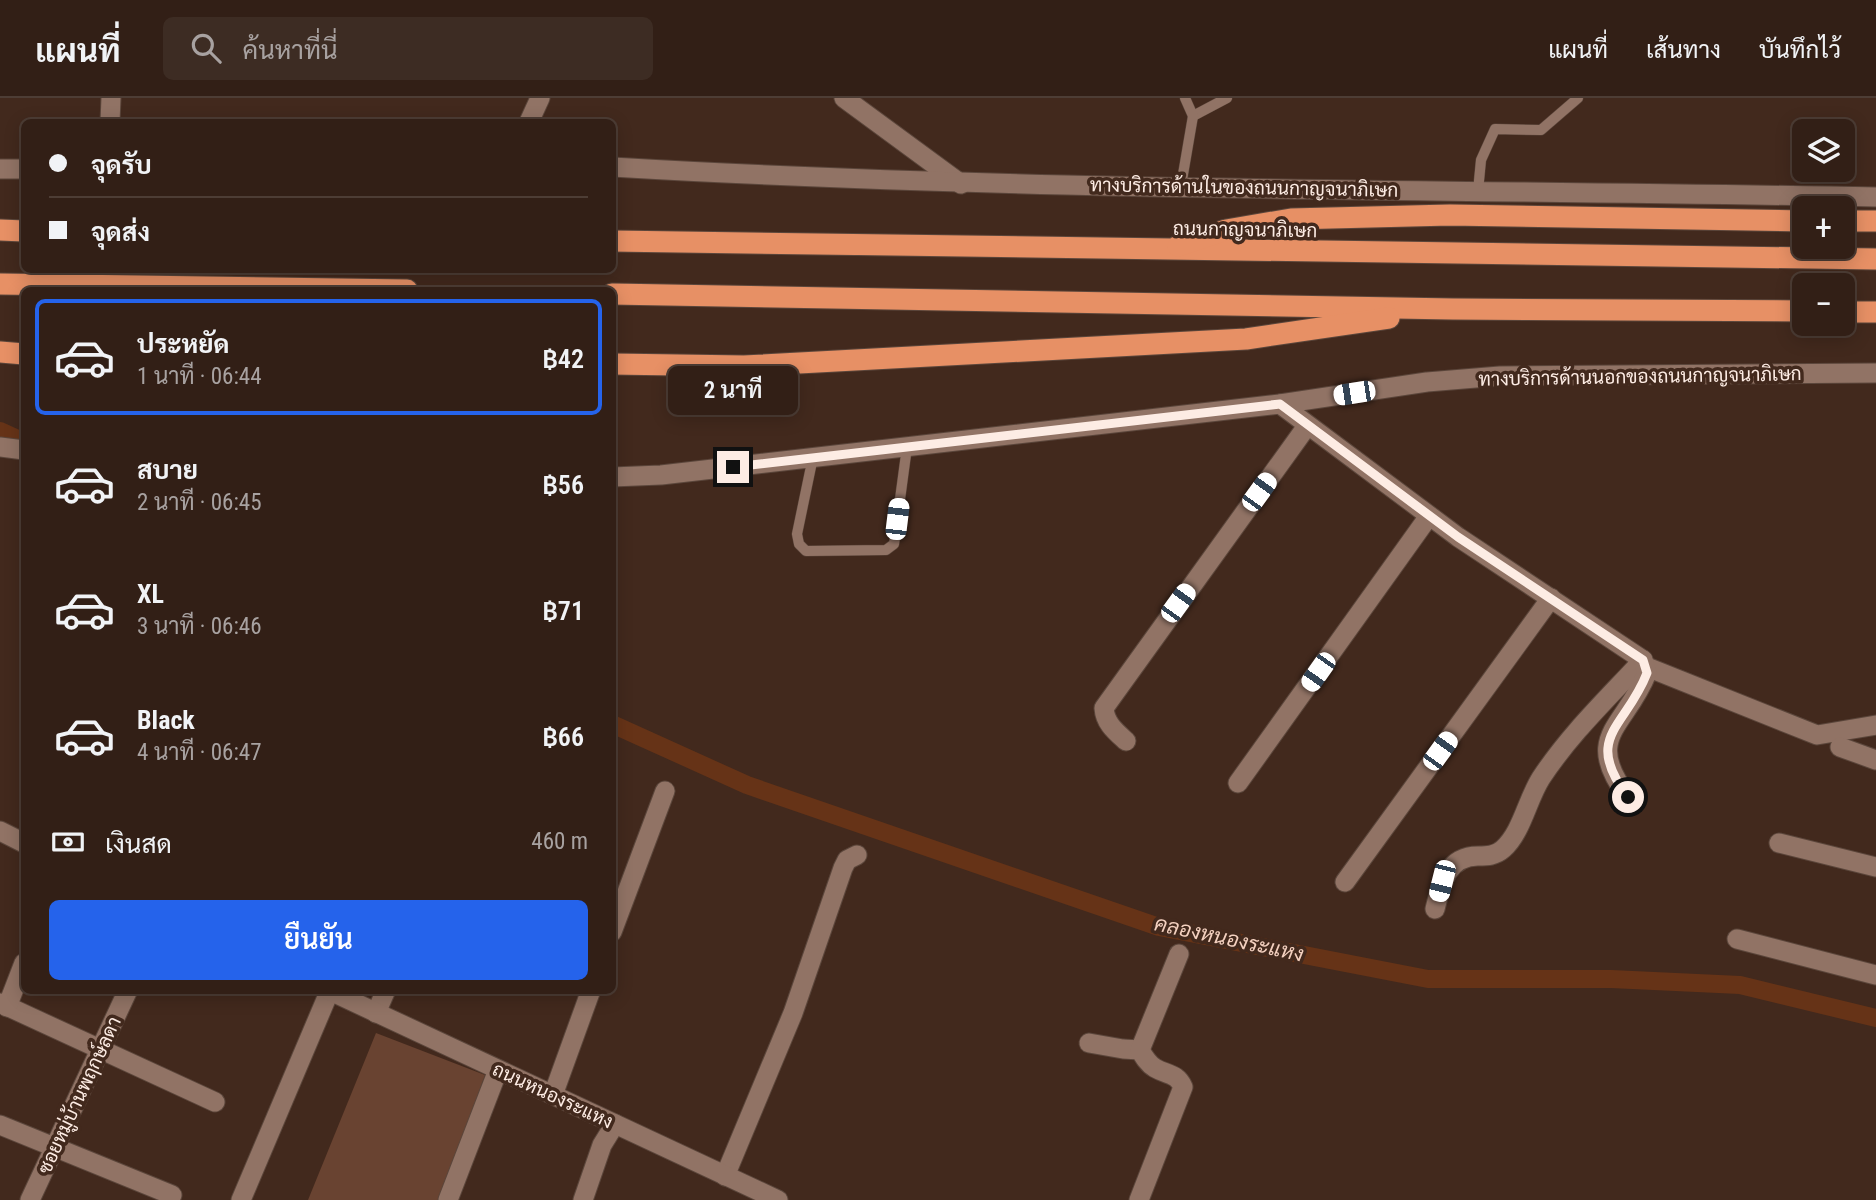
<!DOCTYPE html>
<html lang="th">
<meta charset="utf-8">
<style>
body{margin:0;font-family:"Roboto Condensed",Sarabun,sans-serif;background:#3d2c23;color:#f1f3f6;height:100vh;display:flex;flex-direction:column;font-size:26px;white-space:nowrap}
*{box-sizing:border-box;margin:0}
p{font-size:23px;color:#a8a2a1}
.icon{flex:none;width:38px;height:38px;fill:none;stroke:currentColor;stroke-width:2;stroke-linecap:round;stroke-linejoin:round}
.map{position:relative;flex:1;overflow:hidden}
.drawer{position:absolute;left:21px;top:189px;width:595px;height:707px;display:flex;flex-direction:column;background:#321f16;border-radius:10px;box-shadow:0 4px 18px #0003,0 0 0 2px #4d3d35}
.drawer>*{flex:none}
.guide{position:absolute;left:21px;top:21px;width:595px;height:154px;border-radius:10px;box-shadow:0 4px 18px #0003,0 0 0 2px #4d3d35;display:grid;align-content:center;height:154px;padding:0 28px;background:#321f16}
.controls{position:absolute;left:1792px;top:21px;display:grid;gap:14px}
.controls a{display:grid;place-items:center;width:63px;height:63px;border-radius:10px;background:#321f16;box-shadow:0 4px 18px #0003,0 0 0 2px #4d3d35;font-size:35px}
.end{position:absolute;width:32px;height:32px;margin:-16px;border:9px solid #fdece4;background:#111;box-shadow:0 0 0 4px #111}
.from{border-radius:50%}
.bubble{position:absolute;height:49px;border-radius:10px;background:#321f16;box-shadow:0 4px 18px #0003,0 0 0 2px #4d3d35;font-size:23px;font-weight:600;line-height:49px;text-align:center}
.car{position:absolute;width:21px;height:42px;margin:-21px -10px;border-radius:9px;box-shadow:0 0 5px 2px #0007;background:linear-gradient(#fff 24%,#345 0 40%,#fff 0 76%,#345 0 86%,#fff 0)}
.guide b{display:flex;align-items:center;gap:24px;height:66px;font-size:26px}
.guide b+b{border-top:2px solid #4d3d35}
.guide i{width:18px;height:18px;background:#f1f3f6}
ul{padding:12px 0 0;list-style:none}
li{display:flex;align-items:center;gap:21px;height:116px;margin:0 14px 10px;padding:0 14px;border:4px solid transparent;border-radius:10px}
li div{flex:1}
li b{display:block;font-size:26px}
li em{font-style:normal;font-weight:600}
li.on{border-color:#2563eb}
li>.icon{width:63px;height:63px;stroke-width:1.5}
.pay{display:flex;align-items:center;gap:18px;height:77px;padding:0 28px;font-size:26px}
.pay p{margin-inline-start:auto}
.cta{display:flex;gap:14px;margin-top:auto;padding:14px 28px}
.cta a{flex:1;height:80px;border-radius:10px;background:#2563eb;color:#fff;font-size:28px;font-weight:600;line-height:80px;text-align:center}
header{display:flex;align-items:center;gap:42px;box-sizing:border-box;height:98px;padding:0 35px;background:#321f16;border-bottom:2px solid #4d3d35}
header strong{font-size:33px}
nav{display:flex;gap:38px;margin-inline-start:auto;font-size:24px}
.search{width:490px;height:63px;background:#3d2c23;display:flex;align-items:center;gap:18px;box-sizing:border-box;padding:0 24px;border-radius:10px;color:#a8a2a1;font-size:26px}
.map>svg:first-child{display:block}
.green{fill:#694331}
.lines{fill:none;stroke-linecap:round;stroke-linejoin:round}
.canal{stroke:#663317;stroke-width:18}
.service-casing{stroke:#5b463b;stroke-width:11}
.minor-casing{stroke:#5b463b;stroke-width:21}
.tertiary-casing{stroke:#5b463b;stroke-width:21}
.secondary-casing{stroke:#5b463b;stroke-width:21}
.motorway-casing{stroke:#5b463b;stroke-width:23}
.service{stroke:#917365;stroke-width:10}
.minor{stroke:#917365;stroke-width:19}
.tertiary{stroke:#917365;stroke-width:19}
.secondary{stroke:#917365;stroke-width:19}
.motorway{stroke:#e79065;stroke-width:21}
.route{stroke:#fdece4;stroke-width:9}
.labels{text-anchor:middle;stroke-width:7;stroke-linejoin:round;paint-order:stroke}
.street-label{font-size:19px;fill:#fdece4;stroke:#42291d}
.water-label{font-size:21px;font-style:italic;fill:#f3d0bf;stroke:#42291d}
</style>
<header>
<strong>แผนที่</strong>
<div class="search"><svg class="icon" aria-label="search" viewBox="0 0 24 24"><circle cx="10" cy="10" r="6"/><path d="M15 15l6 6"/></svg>ค้นหาที่นี่</div>
<nav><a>แผนที่</a><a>เส้นทาง</a><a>บันทึกไว้</a></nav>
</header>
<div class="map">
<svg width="1876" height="1102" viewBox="0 0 1876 1102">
<rect width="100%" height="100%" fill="#42291d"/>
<!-- green -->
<path class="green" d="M376 935 485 977 440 1102H308Z"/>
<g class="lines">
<!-- canal -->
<g class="canal">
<path d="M0 333 24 344"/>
<path d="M612 626 747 687 1159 829 1428 881H1611L1740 887 1876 920"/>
</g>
<!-- service casing -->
<g class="service-casing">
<g id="service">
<path d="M1193 18 1227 0"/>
<path d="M1181 88 1193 18 1185 0"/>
<path d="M1478 93 1481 62 1495 31 1541 32 1578 0"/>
<path d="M813 359 797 436 799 446 806 453 886 452 894 446 907 349"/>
</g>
</g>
<!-- minor casing -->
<g class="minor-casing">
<g id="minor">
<path d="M110 24 111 0"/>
<path d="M529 24 540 0"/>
<path d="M1280 306 1458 439 1643 562C1607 601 1570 636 1541 680 1527 702 1522 734 1503 751 1495 758 1487 758 1478 758 1447 758 1441 786 1435 811"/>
<path d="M1647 569 1817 637 1876 627"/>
<path d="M1126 643C1115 633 1105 625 1104 610L1307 328"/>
<path d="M1840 649 1876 662"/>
<path d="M1238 685 1429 418"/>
<path d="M1628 699C1582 638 1625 630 1647 575L1643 562"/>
<path d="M1779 745 1876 769"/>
<path d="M1345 784 1551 500"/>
<path d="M612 834 665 693"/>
<path d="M1737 841 1876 877"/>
<path d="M0 905 215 1004"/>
<path d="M7 909 24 865"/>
<path d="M376 915 386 892"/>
<path d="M1089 945 1123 951 1140 952"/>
<path d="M553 997 591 892"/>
<path d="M0 1027 172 1097"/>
<path d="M725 1078 793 915 843 770 847 762 857 757"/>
<path d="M30 1102 128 892"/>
<path d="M241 1102 330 892"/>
<path d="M448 1102 498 972"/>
<path d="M583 1102 602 1047 615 1026"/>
<path d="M1139 1102 1183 989C1177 975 1167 977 1155 970 1148 966 1144 959 1140 952L1179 856"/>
</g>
</g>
<!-- tertiary casing -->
<g class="tertiary-casing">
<g id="tertiary">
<path d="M844 0 961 86"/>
<path d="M0 733 24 745"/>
<path d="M328 892 778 1102"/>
</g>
</g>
<!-- secondary casing -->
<g class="secondary-casing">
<g id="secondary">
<path d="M612 69C1033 94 1455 91 1876 99"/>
<path d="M0 71H24"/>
<path d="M0 349 24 352"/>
<path d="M612 379 661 377 1280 306 1427 284 1500 278 1876 275"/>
</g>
</g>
<!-- motorway casing -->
<g class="motorway-casing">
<g id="motorway">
<path d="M1843 123H1876"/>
<path d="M0 132 24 133"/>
<path d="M612 143 1876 161"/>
<path d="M1178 148 1226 132 1291 121 1450 117 1804 123"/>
<path d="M0 186 407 192"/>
<path d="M612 196 1453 211 1804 213"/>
<path d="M1843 214H1876"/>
<path d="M0 254 24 256"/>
<path d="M612 266 744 268 1246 241 1389 220"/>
</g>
</g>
<!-- service -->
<use href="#service" class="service"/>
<!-- minor -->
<use href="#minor" class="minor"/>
<!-- tertiary -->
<use href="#tertiary" class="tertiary"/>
<!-- secondary -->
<use href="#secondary" class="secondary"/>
<!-- motorway -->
<use href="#motorway" class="motorway"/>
</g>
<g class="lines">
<!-- route -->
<path class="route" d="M733 369 1280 306 1458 439 1643 562 1647 575C1626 630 1582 638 1628 699"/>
</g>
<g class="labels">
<!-- street labels -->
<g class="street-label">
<text transform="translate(1244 89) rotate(1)" y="7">ทางบริการด้านในของถนนกาญจนาภิเษก</text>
<text transform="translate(1245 131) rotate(1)" y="7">ถนนกาญจนาภิเษก</text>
<text transform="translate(1640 278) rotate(-1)" y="7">ทางบริการด้านนอกของถนนกาญจนาภิเษก</text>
<text transform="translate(79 997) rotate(-65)" y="7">ซอยหมู่บ้านพฤกษ์ลดา</text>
<text transform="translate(553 997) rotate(25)" y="7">ถนนหนองระแหง</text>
</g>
<!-- water labels -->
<g class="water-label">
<text transform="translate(1229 841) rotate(12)" y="7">คลองหนองระแหง</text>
</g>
</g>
</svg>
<div class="controls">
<a><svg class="icon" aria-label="layers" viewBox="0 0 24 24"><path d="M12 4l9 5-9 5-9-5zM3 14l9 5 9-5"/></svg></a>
<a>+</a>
<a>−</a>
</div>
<i class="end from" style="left:1628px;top:699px"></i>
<i class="end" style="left:733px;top:369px"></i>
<div class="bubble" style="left:668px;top:268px;width:130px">2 นาที</div>
<i class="car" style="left:1354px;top:295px;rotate:261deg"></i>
<i class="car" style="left:1259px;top:394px;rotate:36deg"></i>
<i class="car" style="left:897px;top:421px;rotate:7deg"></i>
<i class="car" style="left:1178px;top:505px;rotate:36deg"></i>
<i class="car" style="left:1318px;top:574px;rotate:215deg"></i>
<i class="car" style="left:1440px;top:653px;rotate:36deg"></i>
<i class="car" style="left:1442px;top:783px;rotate:194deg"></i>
<div class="guide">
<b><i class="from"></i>จุดรับ</b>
<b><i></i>จุดส่ง</b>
</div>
<section class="drawer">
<ul>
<li class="on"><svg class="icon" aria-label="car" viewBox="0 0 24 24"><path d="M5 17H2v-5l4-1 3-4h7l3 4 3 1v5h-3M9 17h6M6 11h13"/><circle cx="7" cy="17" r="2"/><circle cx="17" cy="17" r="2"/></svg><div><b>ประหยัด</b><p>1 นาที · 06:44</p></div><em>฿42</em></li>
<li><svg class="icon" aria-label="car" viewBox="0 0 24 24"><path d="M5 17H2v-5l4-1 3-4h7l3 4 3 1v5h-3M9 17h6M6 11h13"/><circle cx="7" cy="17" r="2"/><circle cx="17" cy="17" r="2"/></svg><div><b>สบาย</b><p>2 นาที · 06:45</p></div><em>฿56</em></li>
<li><svg class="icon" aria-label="car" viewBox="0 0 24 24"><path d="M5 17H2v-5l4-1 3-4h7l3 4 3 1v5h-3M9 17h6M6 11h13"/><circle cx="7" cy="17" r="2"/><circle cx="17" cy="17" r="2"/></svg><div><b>XL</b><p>3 นาที · 06:46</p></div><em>฿71</em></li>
<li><svg class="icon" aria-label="car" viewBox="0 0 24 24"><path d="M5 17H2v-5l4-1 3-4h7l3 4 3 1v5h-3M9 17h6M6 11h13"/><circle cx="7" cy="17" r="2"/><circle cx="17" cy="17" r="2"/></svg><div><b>Black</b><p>4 นาที · 06:47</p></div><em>฿66</em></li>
</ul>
<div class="pay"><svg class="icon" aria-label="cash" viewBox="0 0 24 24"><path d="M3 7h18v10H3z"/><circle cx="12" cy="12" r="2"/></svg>เงินสด<p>460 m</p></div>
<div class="cta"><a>ยืนยัน</a></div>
</section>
</div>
